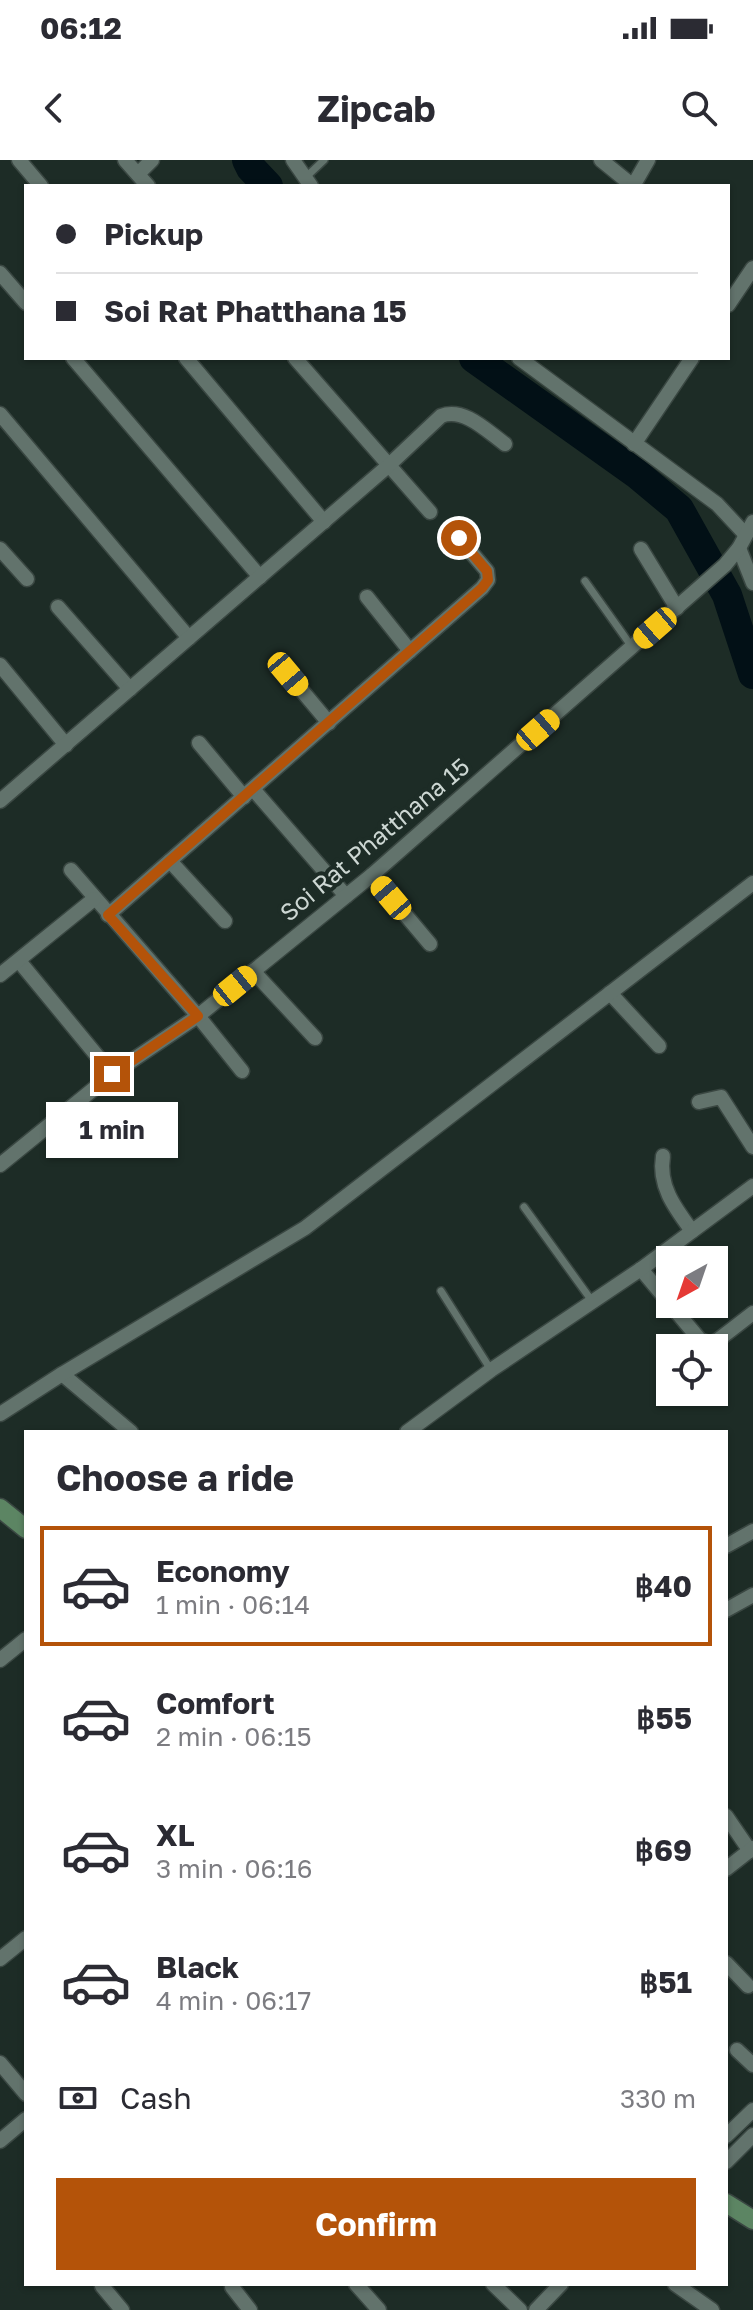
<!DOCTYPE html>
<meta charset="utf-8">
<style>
body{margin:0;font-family:"Golos Text",sans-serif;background:#f7f7f7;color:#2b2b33;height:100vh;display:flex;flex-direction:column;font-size:30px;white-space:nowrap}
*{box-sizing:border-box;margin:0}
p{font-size:26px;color:#7c7c81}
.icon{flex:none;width:44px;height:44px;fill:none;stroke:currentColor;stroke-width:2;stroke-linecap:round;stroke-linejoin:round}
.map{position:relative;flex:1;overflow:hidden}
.sheet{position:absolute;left:24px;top:1270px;width:704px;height:856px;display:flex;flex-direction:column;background:#fff;border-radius:0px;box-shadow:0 2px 6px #0004}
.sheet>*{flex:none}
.top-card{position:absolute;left:24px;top:24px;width:706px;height:176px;border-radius:0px;box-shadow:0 2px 6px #0004;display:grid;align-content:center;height:176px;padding:0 32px;background:#fff}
.needle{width:52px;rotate:220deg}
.controls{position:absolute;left:656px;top:1086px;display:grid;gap:16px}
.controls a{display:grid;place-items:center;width:72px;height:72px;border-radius:0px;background:#fff;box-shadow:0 2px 6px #0004;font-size:40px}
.end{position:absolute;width:36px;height:36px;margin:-18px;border:10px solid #b45309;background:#fff;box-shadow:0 0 0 4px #fff}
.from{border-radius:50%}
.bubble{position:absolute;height:56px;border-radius:0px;background:#fff;box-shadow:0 2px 6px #0004;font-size:26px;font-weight:700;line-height:56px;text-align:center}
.car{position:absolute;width:24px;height:48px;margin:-24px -12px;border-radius:10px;box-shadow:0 0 6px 2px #0007;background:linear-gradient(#f5c518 24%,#345 0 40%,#f5c518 0 76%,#345 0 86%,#f5c518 0)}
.top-card b{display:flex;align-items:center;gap:28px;height:76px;font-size:30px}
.top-card b+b{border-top:2px solid #e1e1e2}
.top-card i{width:20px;height:20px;background:#2b2b33}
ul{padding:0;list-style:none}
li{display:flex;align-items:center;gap:24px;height:120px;margin:0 16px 12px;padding:0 16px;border:4px solid transparent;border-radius:0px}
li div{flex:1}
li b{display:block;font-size:30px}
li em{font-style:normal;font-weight:700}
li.on{border-color:#b45309}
li>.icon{width:72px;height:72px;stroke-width:1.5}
h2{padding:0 32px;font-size:36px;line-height:96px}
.pay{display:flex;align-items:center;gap:20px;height:88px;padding:0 32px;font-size:30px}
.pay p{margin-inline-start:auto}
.action{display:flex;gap:16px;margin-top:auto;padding:16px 32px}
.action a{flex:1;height:92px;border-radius:0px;background:#b45309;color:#fff;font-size:32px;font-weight:700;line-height:92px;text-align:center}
.status{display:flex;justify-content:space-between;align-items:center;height:56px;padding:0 40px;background:#fff;direction:ltr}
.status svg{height:22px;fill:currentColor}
header{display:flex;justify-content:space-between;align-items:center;height:104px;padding:0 32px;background:#fff;font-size:36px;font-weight:700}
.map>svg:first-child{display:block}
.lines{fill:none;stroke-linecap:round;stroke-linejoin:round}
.river{stroke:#021016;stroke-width:30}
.lane-casing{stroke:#3a4742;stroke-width:10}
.street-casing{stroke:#3a4742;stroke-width:17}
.secondary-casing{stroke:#3a4742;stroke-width:21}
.lane{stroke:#62736c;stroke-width:7}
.street{stroke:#62736c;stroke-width:14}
.secondary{stroke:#5c8563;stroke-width:18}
.route{stroke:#b45309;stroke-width:10}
.labels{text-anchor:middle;stroke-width:8;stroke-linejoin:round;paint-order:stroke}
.street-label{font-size:24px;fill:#cdd7d3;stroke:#1d2c26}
</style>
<div class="status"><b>06:12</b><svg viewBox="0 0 49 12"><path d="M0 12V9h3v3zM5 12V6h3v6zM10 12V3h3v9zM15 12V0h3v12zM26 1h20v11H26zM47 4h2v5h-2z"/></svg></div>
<header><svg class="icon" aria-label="back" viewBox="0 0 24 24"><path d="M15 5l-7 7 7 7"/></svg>Zipcab<svg class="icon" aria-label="search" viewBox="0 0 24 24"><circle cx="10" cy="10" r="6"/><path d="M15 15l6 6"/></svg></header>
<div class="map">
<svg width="753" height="2150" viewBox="0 0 753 2150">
<rect width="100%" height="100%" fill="#1d2c26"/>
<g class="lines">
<!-- river -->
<g class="river">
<path d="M247 0 251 8 268 26"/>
<path d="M474 198 637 314 679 349 727 435 753 514"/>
</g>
<!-- lane casing -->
<g class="lane-casing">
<g id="lane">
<path d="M305 18 324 0"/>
<path d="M585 421 632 487"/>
<path d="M524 1047 592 1141"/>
<path d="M441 1131 491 1210"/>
</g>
</g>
<!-- street casing -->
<g class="street-casing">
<g id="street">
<path d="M19 0 41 26"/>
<path d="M125 0 148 26"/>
<path d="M293 0 311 26"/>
<path d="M601 0 633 26"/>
<path d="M138 14 152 0"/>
<path d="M633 26 648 0"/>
<path d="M0 113 26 143"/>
<path d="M728 145 753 108"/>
<path d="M73 198 260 417"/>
<path d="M186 198 324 362"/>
<path d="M295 198 430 352"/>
<path d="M519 198 717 344 745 374"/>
<path d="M0 254 189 478"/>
<path d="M634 284 692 198"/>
<path d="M739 388 753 423"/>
<path d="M0 389 27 419"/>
<path d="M641 389 677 448"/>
<path d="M367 437 410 491"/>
<path d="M58 447 130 529"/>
<path d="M0 505 66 585"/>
<path d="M288 514 329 563"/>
<path d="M199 583 244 637"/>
<path d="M253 629 346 736"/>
<path d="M0 641 388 306 441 256C464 247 487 271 505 284"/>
<path d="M170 701 225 761"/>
<path d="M71 710 198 856 242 911"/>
<path d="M372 715 430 784"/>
<path d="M108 755 482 428 488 420 487 411 459 378"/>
<path d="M19 801 112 914"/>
<path d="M253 811 315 878"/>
<path d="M0 815 94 739"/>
<path d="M610 833 659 886"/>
<path d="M699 942 721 937 753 987"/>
<path d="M663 996C658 1026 675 1048 692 1071"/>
<path d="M0 1005 112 914 198 856 372 715 725 405 739 388 753 362"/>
<path d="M641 1109 700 1180 710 1184 718 1180 753 1153"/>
<path d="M62 1214 131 1272"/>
<path d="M0 1254 62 1214 305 1068 753 723"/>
<path d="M407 1272 491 1210 641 1109 753 1026"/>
<path d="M726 1386 753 1371"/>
<path d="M726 1450 753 1435"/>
<path d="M0 1500 26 1479"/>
<path d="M726 1656 750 1691"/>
<path d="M726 1709 753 1688"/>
<path d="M0 1799 26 1778"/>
<path d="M726 1803 748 1826"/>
<path d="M737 1890 753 1905"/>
<path d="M0 1903 26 1934"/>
<path d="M726 1976 753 1950"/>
<path d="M0 1981 26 1959"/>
<path d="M726 2002 753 1975"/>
<path d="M356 2124 379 2150"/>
<path d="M493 2124 520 2150"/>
<path d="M675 2124 712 2150"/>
<path d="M102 2126 122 2150"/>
<path d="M232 2127 250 2150"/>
<path d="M536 2150 561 2124"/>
</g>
</g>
<!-- secondary casing -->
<g class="secondary-casing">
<g id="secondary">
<path d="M0 1348 26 1369"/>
<path d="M726 2043 753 2060"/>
</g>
</g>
<!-- lane -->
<use href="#lane" class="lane"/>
<!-- street -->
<use href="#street" class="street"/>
<!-- secondary -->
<use href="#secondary" class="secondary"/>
</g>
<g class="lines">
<!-- route -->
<path class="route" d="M112 914 198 856 108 755 482 428 488 420 487 411 459 378"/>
</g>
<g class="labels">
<!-- street labels -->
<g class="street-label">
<text transform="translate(375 680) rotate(-40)" y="8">Soi Rat Phatthana 15</text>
</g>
</g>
</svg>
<div class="controls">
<a><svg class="needle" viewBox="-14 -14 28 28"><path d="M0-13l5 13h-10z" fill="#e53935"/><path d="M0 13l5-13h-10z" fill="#7c7c81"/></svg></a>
<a><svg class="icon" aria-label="locate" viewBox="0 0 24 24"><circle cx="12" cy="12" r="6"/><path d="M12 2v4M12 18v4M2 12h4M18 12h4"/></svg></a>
</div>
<i class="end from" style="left:459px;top:378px"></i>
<i class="end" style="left:112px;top:914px"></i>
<div class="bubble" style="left:46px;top:942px;width:132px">1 min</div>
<i class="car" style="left:655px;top:468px;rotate:229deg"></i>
<i class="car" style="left:288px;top:514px;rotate:140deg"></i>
<i class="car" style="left:538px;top:570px;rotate:49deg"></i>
<i class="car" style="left:391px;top:738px;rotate:320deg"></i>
<i class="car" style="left:235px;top:826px;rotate:51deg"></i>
<div class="top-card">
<b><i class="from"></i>Pickup</b>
<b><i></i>Soi Rat Phatthana 15</b>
</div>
<section class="sheet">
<h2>Choose a ride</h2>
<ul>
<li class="on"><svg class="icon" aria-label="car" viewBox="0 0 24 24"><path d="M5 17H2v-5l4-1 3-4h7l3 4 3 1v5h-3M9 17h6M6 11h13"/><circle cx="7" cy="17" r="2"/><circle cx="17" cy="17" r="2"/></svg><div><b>Economy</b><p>1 min · 06:14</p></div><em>฿40</em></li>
<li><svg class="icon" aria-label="car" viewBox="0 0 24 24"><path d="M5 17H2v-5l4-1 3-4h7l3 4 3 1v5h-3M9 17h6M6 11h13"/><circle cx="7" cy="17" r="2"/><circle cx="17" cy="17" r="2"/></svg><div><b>Comfort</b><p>2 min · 06:15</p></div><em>฿55</em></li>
<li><svg class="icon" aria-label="car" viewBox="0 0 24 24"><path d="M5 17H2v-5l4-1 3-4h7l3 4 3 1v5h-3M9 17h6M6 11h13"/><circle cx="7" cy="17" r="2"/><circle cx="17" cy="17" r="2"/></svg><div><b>XL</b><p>3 min · 06:16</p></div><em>฿69</em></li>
<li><svg class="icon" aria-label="car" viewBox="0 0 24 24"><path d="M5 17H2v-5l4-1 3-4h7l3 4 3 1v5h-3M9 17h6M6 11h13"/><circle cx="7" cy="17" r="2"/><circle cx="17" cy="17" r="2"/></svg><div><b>Black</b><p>4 min · 06:17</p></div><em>฿51</em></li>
</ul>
<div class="pay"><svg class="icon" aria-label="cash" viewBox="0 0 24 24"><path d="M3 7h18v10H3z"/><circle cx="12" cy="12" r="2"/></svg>Cash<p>330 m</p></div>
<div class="action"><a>Confirm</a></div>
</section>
</div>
